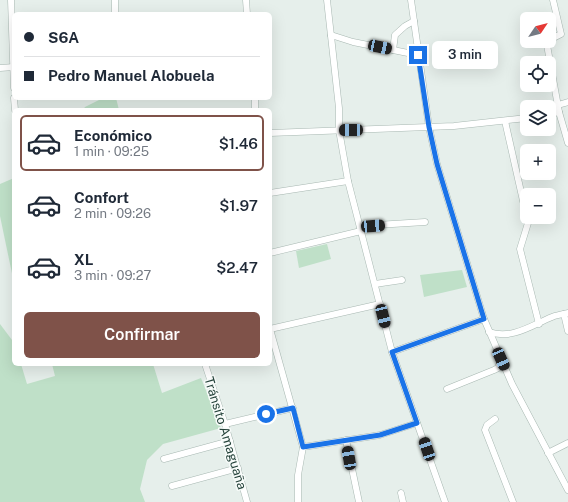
<!DOCTYPE html>
<html lang="es">
<meta charset="utf-8">
<style>
body{margin:0;font-family:"Public Sans",sans-serif;background:#f6f6f7;color:#1f2937;height:100vh;display:flex;flex-direction:column;font-size:15px;white-space:nowrap}
*{box-sizing:border-box;margin:0}
p{font-size:13px;color:#747a83}
.icon{flex:none;width:22px;height:22px;fill:none;stroke:currentColor;stroke-width:2;stroke-linecap:round;stroke-linejoin:round}
.map{position:relative;flex:1;overflow:hidden}
.sheet{position:absolute;left:12px;top:108px;width:260px;height:258px;display:flex;flex-direction:column;background:#fff;border-radius:6px;box-shadow:0 4px 16px #0002}
.sheet>*{flex:none}
.banner{position:absolute;left:12px;top:12px;width:260px;height:88px;border-radius:6px;box-shadow:0 4px 16px #0002;display:grid;align-content:center;height:88px;padding:0 12px;background:#fff}
.needle{width:26px;rotate:55deg}
.buttons{position:absolute;left:520px;top:12px;display:grid;gap:8px}
.buttons a{display:grid;place-items:center;width:36px;height:36px;border-radius:6px;background:#fff;box-shadow:0 4px 16px #0002;font-size:20px}
.end{position:absolute;width:18px;height:18px;margin:-9px;border:5px solid #1a73e8;background:#fff;box-shadow:0 0 0 2px #fff}
.from{border-radius:50%}
.bubble{position:absolute;height:28px;border-radius:6px;background:#fff;box-shadow:0 4px 16px #0002;font-size:13px;font-weight:600;line-height:28px;text-align:center}
.car{position:absolute;width:12px;height:24px;margin:-12px -6px;border-radius:5px;box-shadow:0 0 3px 1px #0007;background:linear-gradient(#222 24%,#8ab4d8 0 40%,#222 0 76%,#8ab4d8 0 86%,#222 0)}
.banner b{display:flex;align-items:center;gap:14px;height:38px;font-size:15px}
.banner b+b{border-top:1px solid #e0e1e3}
.banner i{width:10px;height:10px;background:#1f2937}
ul{padding:7px 0 0;list-style:none}
li{display:flex;align-items:center;gap:12px;height:56px;margin:0 8px 6px;padding:0 4px;border:2px solid transparent;border-radius:6px}
li div{flex:1}
li b{display:block;font-size:15px}
li em{font-style:normal;font-weight:600}
li.selected{border-color:#7f5249}
li>.icon{width:36px;height:36px;stroke-width:1.5}
.cta{display:flex;gap:8px;margin-top:auto;padding:8px 12px}
.cta a{flex:1;height:46px;border-radius:6px;background:#7f5249;color:#fff;font-size:16px;font-weight:600;line-height:46px;text-align:center}
.map>svg:first-child{display:block}
.green{fill:#bfe0c8}
.lines{fill:none;stroke-linecap:round;stroke-linejoin:round}
.minor-casing{stroke:#a8b8b2;stroke-width:7}
.minor{stroke:#fff;stroke-width:6}
.route{stroke:#1a73e8;stroke-width:5}
.labels{text-anchor:middle;stroke-width:3;stroke-linejoin:round;paint-order:stroke}
.street-label{font-size:13px;fill:#24423a;stroke:#f7fbf9}
</style>
<div class="map">
<svg width="568" height="502" viewBox="0 0 568 502">
<rect width="100%" height="100%" fill="#e6efeb"/>
<!-- green -->
<g class="green">
<path d="M103 98H116L119 110H83L85 107Z"/>
<path d="M14 178V283L0 216V184Z"/>
<path d="M327 244 331 259 299 268 296 251Z"/>
<path d="M462 270 467 287 424 297 420 275Z"/>
<path d="M0 324 12 340 14 364H21L27 384 55 376 52 364H153L162 393 201 378 221 428 163 444 147 460 140 489 145 502H0Z"/>
</g>
<g class="lines">
<!-- minor casing -->
<g class="minor-casing">
<g id="minor">
<path d="M11 0 14 88"/>
<path d="M115 0V14"/>
<path d="M246 0 247 14"/>
<path d="M327 0 339 108V130L348 181 392 352 445 502"/>
<path d="M411 0 429 127 437 164 484 319 512 384 568 490"/>
<path d="M331 35 353 42 418 55"/>
<path d="M549 40 561 34 553 0"/>
<path d="M548 41 547 45 559 112 568 143"/>
<path d="M393 50 395 35 405 26 414 21"/>
<path d="M0 68 14 67"/>
<path d="M14 98 15 110"/>
<path d="M255 98V110"/>
<path d="M558 105 568 102"/>
<path d="M549 114 559 112"/>
<path d="M505 121 528 223 520 249 539 324"/>
<path d="M270 133 454 126 527 118"/>
<path d="M270 193 348 181"/>
<path d="M360 226 425 222"/>
<path d="M270 253 361 231"/>
<path d="M375 284 402 280"/>
<path d="M564 314 568 331"/>
<path d="M270 329 303 447 298 475V502"/>
<path d="M270 329 380 304"/>
<path d="M489 332C512 340 532 325 552 317 557 315 563 314 568 313"/>
<path d="M392 352 484 319"/>
<path d="M205 364 225 424 247 502"/>
<path d="M447 389 494 370 498 368 501 359"/>
<path d="M495 419 487 425 485 430 513 502"/>
<path d="M225 424 293 408"/>
<path d="M346 440 359 502"/>
<path d="M303 447 380 435 417 423"/>
<path d="M548 453 568 443"/>
<path d="M164 459 230 441"/>
<path d="M172 486 238 468"/>
<path d="M401 493 403 502"/>
</g>
</g>
<!-- minor -->
<use href="#minor" class="minor"/>
</g>
<g class="lines">
<!-- route -->
<path class="route" d="M266 414 293 408 303 447 380 435 417 423 392 352 484 319 437 164 429 127 418 55"/>
</g>
<g class="labels">
<!-- street labels -->
<g class="street-label">
<text transform="translate(226 433) rotate(73)" y="5">Tránsito Amaguaña</text>
</g>
</g>
</svg>
<div class="buttons">
<a><svg class="needle" viewBox="-14 -14 28 28"><path d="M0-13l5 13h-10z" fill="#e53935"/><path d="M0 13l5-13h-10z" fill="#747a83"/></svg></a>
<a><svg class="icon" aria-label="locate" viewBox="0 0 24 24"><circle cx="12" cy="12" r="6"/><path d="M12 2v4M12 18v4M2 12h4M18 12h4"/></svg></a>
<a><svg class="icon" aria-label="layers" viewBox="0 0 24 24"><path d="M12 4l9 5-9 5-9-5zM3 14l9 5 9-5"/></svg></a>
<a>+</a>
<a>−</a>
</div>
<i class="end from" style="left:266px;top:414px"></i>
<i class="end" style="left:418px;top:55px"></i>
<div class="bubble" style="left:432px;top:41px;width:66px">3 min</div>
<i class="car" style="left:380px;top:47px;rotate:102deg"></i>
<i class="car" style="left:351px;top:130px;rotate:269deg"></i>
<i class="car" style="left:373px;top:226px;rotate:86deg"></i>
<i class="car" style="left:383px;top:316px;rotate:166deg"></i>
<i class="car" style="left:501px;top:359px;rotate:156deg"></i>
<i class="car" style="left:427px;top:449px;rotate:341deg"></i>
<i class="car" style="left:349px;top:458px;rotate:350deg"></i>
<div class="banner">
<b><i class="from"></i>S6A</b>
<b><i></i>Pedro Manuel Alobuela</b>
</div>
<section class="sheet">
<ul>
<li class="selected"><svg class="icon" aria-label="car" viewBox="0 0 24 24"><path d="M5 17H2v-5l4-1 3-4h7l3 4 3 1v5h-3M9 17h6M6 11h13"/><circle cx="7" cy="17" r="2"/><circle cx="17" cy="17" r="2"/></svg><div><b>Económico</b><p>1 min · 09:25</p></div><em>$1.46</em></li>
<li><svg class="icon" aria-label="car" viewBox="0 0 24 24"><path d="M5 17H2v-5l4-1 3-4h7l3 4 3 1v5h-3M9 17h6M6 11h13"/><circle cx="7" cy="17" r="2"/><circle cx="17" cy="17" r="2"/></svg><div><b>Confort</b><p>2 min · 09:26</p></div><em>$1.97</em></li>
<li><svg class="icon" aria-label="car" viewBox="0 0 24 24"><path d="M5 17H2v-5l4-1 3-4h7l3 4 3 1v5h-3M9 17h6M6 11h13"/><circle cx="7" cy="17" r="2"/><circle cx="17" cy="17" r="2"/></svg><div><b>XL</b><p>3 min · 09:27</p></div><em>$2.47</em></li>
</ul>
<div class="cta"><a>Confirmar</a></div>
</section>
</div>
